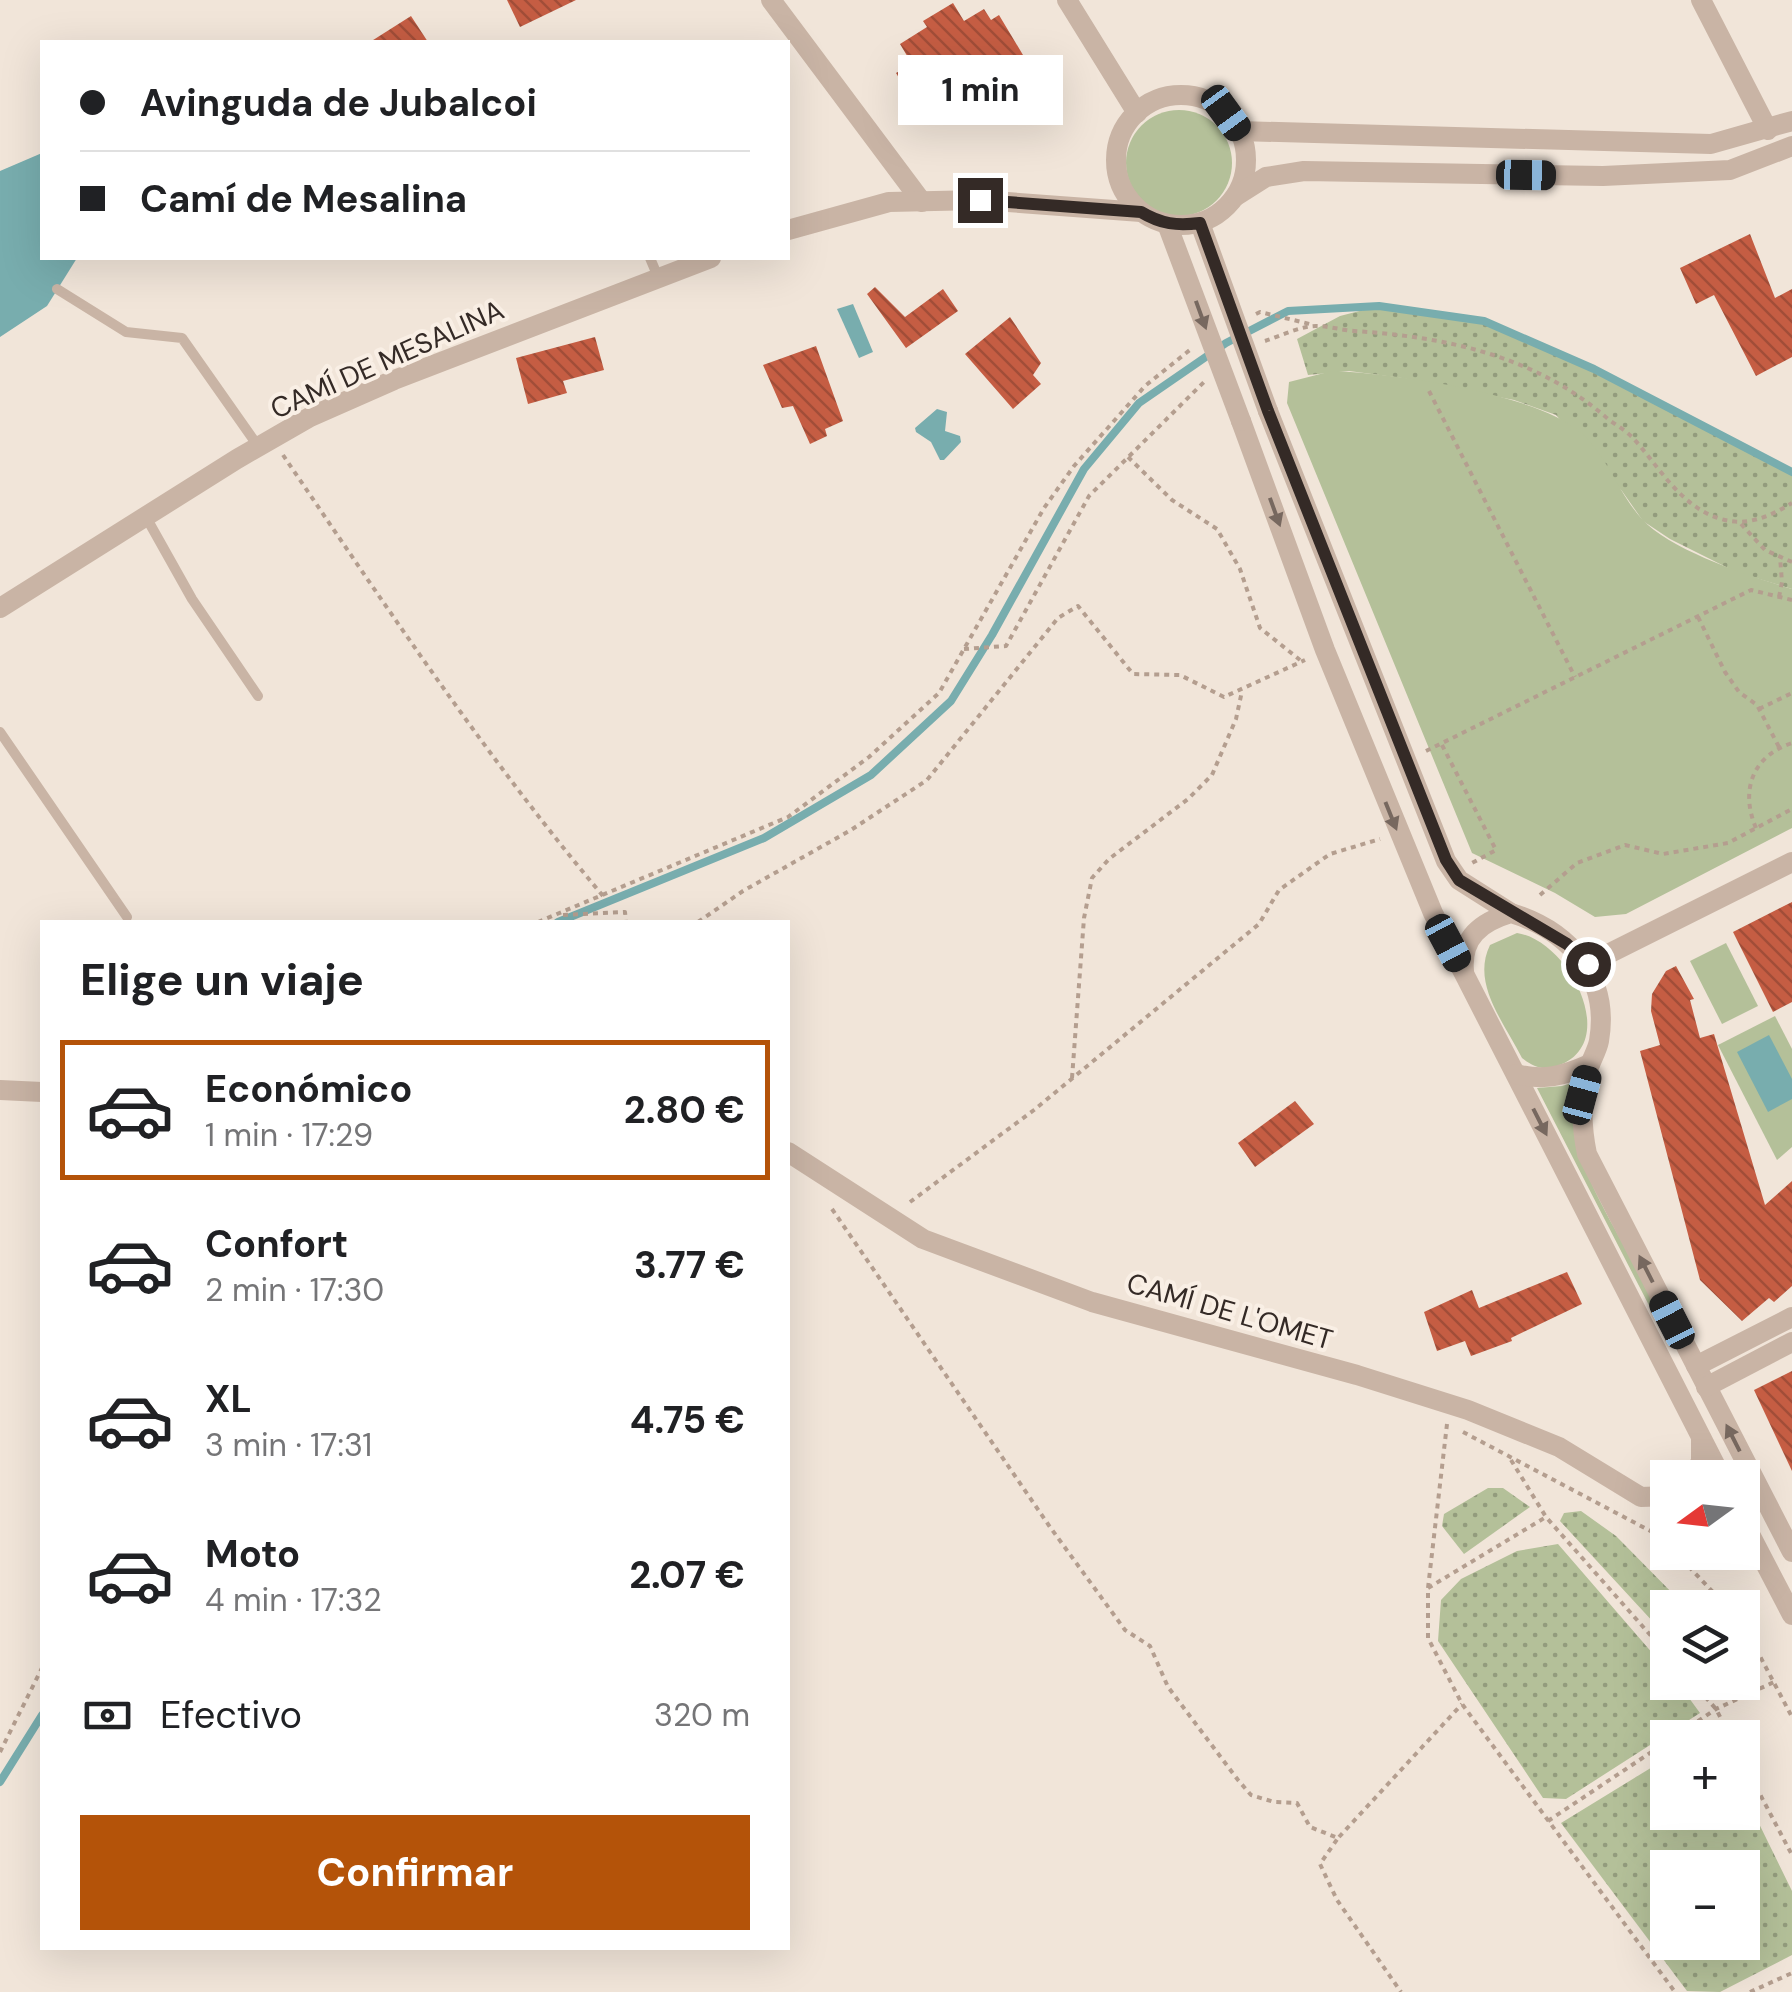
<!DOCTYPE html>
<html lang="es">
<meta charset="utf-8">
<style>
body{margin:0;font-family:"DM Sans",sans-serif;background:#f6f6f6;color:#202124;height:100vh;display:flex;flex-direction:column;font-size:38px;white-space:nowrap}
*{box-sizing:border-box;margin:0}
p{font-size:32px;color:#757577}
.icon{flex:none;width:55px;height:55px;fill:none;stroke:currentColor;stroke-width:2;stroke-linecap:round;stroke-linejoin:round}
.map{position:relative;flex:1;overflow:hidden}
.side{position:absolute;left:40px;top:920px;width:750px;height:1030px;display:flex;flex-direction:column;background:#fff;border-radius:0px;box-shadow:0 10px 40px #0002}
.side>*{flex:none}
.top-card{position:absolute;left:40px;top:40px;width:750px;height:220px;border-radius:0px;box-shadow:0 10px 40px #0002;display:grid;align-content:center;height:220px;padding:0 40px;background:#fff}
.needle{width:65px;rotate:255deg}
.buttons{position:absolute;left:1650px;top:1460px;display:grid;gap:20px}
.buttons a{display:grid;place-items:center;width:110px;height:110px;border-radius:0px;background:#fff;box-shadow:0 10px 40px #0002;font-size:50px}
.end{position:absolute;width:45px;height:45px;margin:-22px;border:12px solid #342a26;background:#fff;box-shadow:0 0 0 5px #fff}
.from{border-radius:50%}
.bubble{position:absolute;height:70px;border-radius:0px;background:#fff;box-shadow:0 10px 40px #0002;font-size:32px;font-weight:700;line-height:70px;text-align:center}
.car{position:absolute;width:30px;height:60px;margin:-30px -15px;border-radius:12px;box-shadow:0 0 8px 2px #0007;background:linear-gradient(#222 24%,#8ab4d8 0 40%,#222 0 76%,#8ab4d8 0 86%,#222 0)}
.top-card b{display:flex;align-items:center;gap:35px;height:95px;font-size:38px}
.top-card b+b{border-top:2px solid #e0e0e0}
.top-card i{width:25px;height:25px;background:#202124}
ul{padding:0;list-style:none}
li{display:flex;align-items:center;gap:30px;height:140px;margin:0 20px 15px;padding:0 20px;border:5px solid transparent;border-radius:0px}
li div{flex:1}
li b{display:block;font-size:38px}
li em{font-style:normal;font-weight:700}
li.on{border-color:#b45309}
li>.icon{width:90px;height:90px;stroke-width:1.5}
h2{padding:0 40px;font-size:45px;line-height:120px}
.pay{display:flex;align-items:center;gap:25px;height:110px;padding:0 40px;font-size:38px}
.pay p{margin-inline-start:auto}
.cta{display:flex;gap:20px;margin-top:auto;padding:20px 40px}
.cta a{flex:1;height:115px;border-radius:0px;background:#b45309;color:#fff;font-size:40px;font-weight:700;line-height:115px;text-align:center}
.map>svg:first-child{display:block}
.grass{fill:url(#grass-dots);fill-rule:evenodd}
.garden{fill:#b4c099}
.water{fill:#78adae}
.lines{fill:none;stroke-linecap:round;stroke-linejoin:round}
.stream{stroke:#78adae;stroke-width:8}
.building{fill:url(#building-back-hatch)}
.path{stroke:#b49e8f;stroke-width:4;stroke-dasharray:5 5;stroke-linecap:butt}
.service{stroke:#c9b4a5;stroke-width:10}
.minor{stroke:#c9b4a5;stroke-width:20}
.minor-bridge{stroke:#c9b4a5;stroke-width:20}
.oneway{fill:#77685f}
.route{stroke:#342a26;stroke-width:12}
.labels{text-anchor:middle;stroke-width:8;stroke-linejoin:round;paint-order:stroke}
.street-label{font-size:28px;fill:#342a26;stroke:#f9efe5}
</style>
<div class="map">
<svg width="1792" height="1992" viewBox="0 0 1792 1992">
<defs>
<pattern id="grass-dots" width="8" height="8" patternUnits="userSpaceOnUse" patternTransform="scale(2.5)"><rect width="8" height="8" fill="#b4c099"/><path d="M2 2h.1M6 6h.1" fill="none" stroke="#939c7d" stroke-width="1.8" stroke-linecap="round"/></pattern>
<pattern id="building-back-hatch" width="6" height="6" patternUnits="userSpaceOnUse" patternTransform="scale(2.5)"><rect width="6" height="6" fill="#c55d43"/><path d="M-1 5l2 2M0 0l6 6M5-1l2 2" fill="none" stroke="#a14d38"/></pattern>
</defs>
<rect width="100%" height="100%" fill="#f1e5d9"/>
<!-- grass -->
<g class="grass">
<path d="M1379 306 1484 321 1594 369 1792 472V589L1736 572 1670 539 1643 521 1622 491 1556 415 1514 400 1402 378 1349 371 1308 375 1297 339 1340 316Z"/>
<path d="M1488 1488H1503L1530 1507 1464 1554 1442 1526 1444 1514Z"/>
<path d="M1581 1511 1616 1536 1686 1607 1668 1608 1667 1637 1560 1521 1564 1513Z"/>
<path d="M1558 1544 1667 1670 1668 1682 1678 1683 1700 1713 1566 1799 1543 1798 1438 1641 1441 1600 1461 1579 1517 1551Z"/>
<path d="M1667 1758 1668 1812H1742L1743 1791 1792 1891V1955L1720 1992 1687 1991 1561 1823ZM1668 1868H1742V1942H1668Z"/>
</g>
<!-- garden -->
<g class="garden">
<circle cx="1179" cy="163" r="53"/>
<path d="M1332 371C1391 373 1536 393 1580 432 1607 455 1618 493 1642 519 1671 551 1750 576 1792 589V828L1626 914 1595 917 1555 893 1472 853 1287 403 1289 382Z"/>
<path d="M1517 933C1570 941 1622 1045 1557 1066 1543 1071 1533 1067 1522 1058 1504 1022 1471 984 1490 945Z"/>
<path d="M1726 943 1758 1006 1722 1024 1690 961Z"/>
<path d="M1775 1016 1792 1049V1147L1777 1160 1718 1045Z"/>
<path d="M1575 1082C1561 1149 1608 1212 1637 1270 1645 1286 1657 1303 1659 1320L1655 1317 1537 1088 1562 1086Z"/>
</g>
<!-- water -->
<g class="water">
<path d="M42 153V258H77L47 306 0 337V171Z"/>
<path d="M853 304 873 352 859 358 837 309Z"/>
<path d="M937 409 947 412 945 431 960 436 961 442 944 460H940L931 442 916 432 915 428Z"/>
<path d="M1769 1035 1792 1079V1099L1768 1112 1737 1052Z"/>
</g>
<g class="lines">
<!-- stream -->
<g class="stream">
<path d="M558 922 764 838 871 775 951 701 992 635 1084 469 1139 403 1226 343 1288 311 1379 306 1484 321 1594 369 1792 472"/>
<path d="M0 1782 42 1715"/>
</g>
</g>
<!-- building -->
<g class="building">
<path d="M507 0H576L520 27Z"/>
<path d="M953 3 964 21 984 9 991 20 999 15 1023 55 1012 62 1018 71 971 100 960 82 917 108 896 73 912 64 900 44 927 27 923 21Z"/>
<path d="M411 16 428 42H370Z"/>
<path d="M1750 234 1775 298 1792 289V357L1756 376 1714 295 1696 304 1680 268Z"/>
<path d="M875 287 905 317 943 289 958 311 906 348 867 294Z"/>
<path d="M1010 317 1041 363 1033 375 1041 384 1013 409 965 354Z"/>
<path d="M595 337 604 370 563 381 567 393 528 404 516 358Z"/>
<path d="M816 346 843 421 825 429 827 436 810 444 793 406 782 408 763 365Z"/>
<path d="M1792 902V1002L1773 1012 1733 932Z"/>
<path d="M1676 966 1694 999 1690 1000 1700 1038 1714 1034 1765 1205 1792 1181V1286L1774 1302 1769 1298 1742 1321 1700 1280 1640 1051 1660 1045 1651 1011 1652 994 1666 971Z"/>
<path d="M1295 1101 1314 1124 1255 1167 1238 1143Z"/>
<path d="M1567 1272 1582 1304 1511 1338 1512 1341 1471 1356 1465 1341 1437 1351 1424 1312 1472 1290 1479 1308Z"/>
<path d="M1792 1371V1471L1754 1390Z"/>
</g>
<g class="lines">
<!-- path -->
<g class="path">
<path d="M1256 314 1260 312 1314 325"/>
<path d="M1265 341C1281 336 1300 326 1316 326 1329 326 1341 330 1354 331 1447 337 1536 356 1608 419 1616 425 1625 430 1632 437 1659 466 1680 507 1721 519 1747 527 1771 516 1792 503"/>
<path d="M1429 391 1575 677"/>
<path d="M283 455C385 605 486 757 603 896"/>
<path d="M1128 457 1172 500 1217 529 1240 569 1260 628 1300 660"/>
<path d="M1741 524 1765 550 1792 562"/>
<path d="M1779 597 1782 582 1780 557"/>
<path d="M1698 617 1725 672 1739 692 1757 705 1779 747"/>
<path d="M964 649 1006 646 1089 496 1205 381"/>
<path d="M1759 709 1792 693"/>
<path d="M1442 745 1496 850 1472 863"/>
<path d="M1426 751 1751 590 1792 600"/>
<path d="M1756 828C1740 791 1752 756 1792 743"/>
<path d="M1540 895 1577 863 1625 845 1663 854 1728 843 1792 809"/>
<path d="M563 915 625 912 626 922"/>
<path d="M538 922 788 817 869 757 939 693 1044 508 1074 466 1145 386 1191 349"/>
<path d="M698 922 743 891 851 830 927 780 1058 618 1078 606 1133 674 1180 675 1224 697 1305 660"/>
<path d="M1072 1078 1084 918 1092 878 1109 859 1188 799 1212 775 1236 719 1242 691"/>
<path d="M910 1202 1034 1110 1259 924 1279 890 1330 854 1380 839"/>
<path d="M832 1209 1050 1527 1125 1630 1150 1646 1168 1687 1238 1780 1251 1795 1274 1802 1297 1803 1310 1827 1338 1838 1320 1864 1337 1900 1401 1992"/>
<path d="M1447 1424 1428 1588V1638L1462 1704 1675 1992"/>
<path d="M1463 1432 1658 1535 1668 1545"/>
<path d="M1511 1460 1546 1517 1668 1655"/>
<path d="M1675 1552 1728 1608"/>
<path d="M1428 1588 1546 1517"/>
<path d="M1742 1622 1792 1717"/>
<path d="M1692 1682 1716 1709 1731 1738"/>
<path d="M1673 1738 1716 1709 1774 1682"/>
<path d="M0 1752 42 1668"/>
<path d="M1742 1760 1792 1855"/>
<path d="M1548 1821 1668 1741"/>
<path d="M1339 1837 1462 1704"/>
<path d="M1750 1992 1792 1973"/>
</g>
<!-- service -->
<g class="service">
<path d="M650 258 658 277"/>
<path d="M57 289 126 332 182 338 258 446"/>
<path d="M146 517 192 599 258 696"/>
<path d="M0 732 127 917"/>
</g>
<!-- minor -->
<g class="minor">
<path d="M771 0 922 202"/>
<path d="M1067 0 1137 113"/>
<path d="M1701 0 1768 130"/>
<circle cx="1181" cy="160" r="65"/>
<path d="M1239 131 1711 144 1792 121"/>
<path d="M1236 196 1266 177 1304 171 1603 176 1730 170 1792 146"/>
<path d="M788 230 889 202 980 200 1141 212"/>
<path d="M1268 411 1446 861 1459 880 1511 913"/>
<path d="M1241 421 1325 650 1433 913 1722 1478"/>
<path d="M0 608 237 459 310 417 394 380 711 258"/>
<path d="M1588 964 1792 862"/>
<path d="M1464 971C1461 937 1481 922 1511 913 1570 931 1610 977 1599 1041 1597 1051 1591 1060 1588 1070 1580 1099 1581 1125 1587 1154L1792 1552"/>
<path d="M1516 1074C1544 1081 1563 1076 1590 1064"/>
<path d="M0 1090 42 1092"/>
<path d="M788 1152 923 1239 1092 1302 1357 1375 1468 1410 1559 1447 1641 1497 1668 1496"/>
<path d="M1696 1366 1792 1317"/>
<path d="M1706 1387 1792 1342"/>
<path d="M1693 1478 1701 1461V1440"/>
<path d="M1742 1519 1792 1615"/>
</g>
<!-- minor-bridge -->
<g class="minor-bridge">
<path d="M1200 223 1268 411"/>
<path d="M1167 224 1241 421"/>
</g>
</g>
<!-- one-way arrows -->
<defs><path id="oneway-solid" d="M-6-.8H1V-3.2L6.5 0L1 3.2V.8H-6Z" transform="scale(2.5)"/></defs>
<g class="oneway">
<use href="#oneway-solid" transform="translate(1201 315) rotate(70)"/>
<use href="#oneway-solid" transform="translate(1275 512) rotate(70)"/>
<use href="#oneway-solid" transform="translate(1391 816) rotate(68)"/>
<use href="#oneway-solid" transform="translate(1540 1122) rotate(63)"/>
<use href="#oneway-solid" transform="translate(1646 1269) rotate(-117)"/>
<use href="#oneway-solid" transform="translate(1733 1438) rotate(-117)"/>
</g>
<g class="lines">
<!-- route -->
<path class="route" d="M980 200 1141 212C1161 224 1177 226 1200 223L1268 411 1446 860 1459 880 1567 944 1588 964"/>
</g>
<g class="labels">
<!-- street labels -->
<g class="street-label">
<text transform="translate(387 359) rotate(-24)" y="10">CAMÍ DE MESALINA</text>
<text transform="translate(1230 1311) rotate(16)" y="10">CAMÍ DE L'OMET</text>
</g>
</g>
</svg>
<div class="buttons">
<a><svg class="needle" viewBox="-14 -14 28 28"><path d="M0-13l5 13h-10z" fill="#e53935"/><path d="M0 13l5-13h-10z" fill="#757577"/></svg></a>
<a><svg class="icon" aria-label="layers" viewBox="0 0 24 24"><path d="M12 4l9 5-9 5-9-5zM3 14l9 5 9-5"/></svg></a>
<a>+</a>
<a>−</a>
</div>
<i class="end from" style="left:1588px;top:964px"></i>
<i class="end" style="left:980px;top:200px"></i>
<div class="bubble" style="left:898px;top:55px;width:165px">1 min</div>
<i class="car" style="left:1226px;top:113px;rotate:144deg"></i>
<i class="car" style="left:1526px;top:175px;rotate:91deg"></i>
<i class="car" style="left:1448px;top:943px;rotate:152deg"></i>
<i class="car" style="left:1582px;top:1095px;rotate:15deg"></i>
<i class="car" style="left:1672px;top:1320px;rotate:333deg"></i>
<div class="top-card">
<b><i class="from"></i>Avinguda de Jubalcoi</b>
<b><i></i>Camí de Mesalina</b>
</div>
<section class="side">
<h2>Elige un viaje</h2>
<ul>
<li class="on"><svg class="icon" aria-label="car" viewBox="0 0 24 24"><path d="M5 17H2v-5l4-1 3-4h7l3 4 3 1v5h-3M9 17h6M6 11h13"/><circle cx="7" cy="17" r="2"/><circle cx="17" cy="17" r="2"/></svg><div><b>Económico</b><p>1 min · 17:29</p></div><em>2.80 €</em></li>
<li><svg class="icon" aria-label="car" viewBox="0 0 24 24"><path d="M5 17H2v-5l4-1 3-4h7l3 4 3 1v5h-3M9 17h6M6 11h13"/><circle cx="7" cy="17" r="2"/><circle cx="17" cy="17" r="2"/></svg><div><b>Confort</b><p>2 min · 17:30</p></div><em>3.77 €</em></li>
<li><svg class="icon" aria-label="car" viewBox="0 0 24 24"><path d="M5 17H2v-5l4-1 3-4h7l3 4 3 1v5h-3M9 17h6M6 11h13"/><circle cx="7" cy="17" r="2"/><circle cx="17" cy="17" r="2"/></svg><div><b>XL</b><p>3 min · 17:31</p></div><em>4.75 €</em></li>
<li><svg class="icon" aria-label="car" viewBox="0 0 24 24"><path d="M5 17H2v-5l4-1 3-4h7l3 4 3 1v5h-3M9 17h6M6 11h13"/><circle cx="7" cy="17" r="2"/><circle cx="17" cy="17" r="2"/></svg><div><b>Moto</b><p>4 min · 17:32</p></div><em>2.07 €</em></li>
</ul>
<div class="pay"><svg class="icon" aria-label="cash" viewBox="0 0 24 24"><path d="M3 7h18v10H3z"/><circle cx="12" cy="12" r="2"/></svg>Efectivo<p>320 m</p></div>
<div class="cta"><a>Confirmar</a></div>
</section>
</div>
